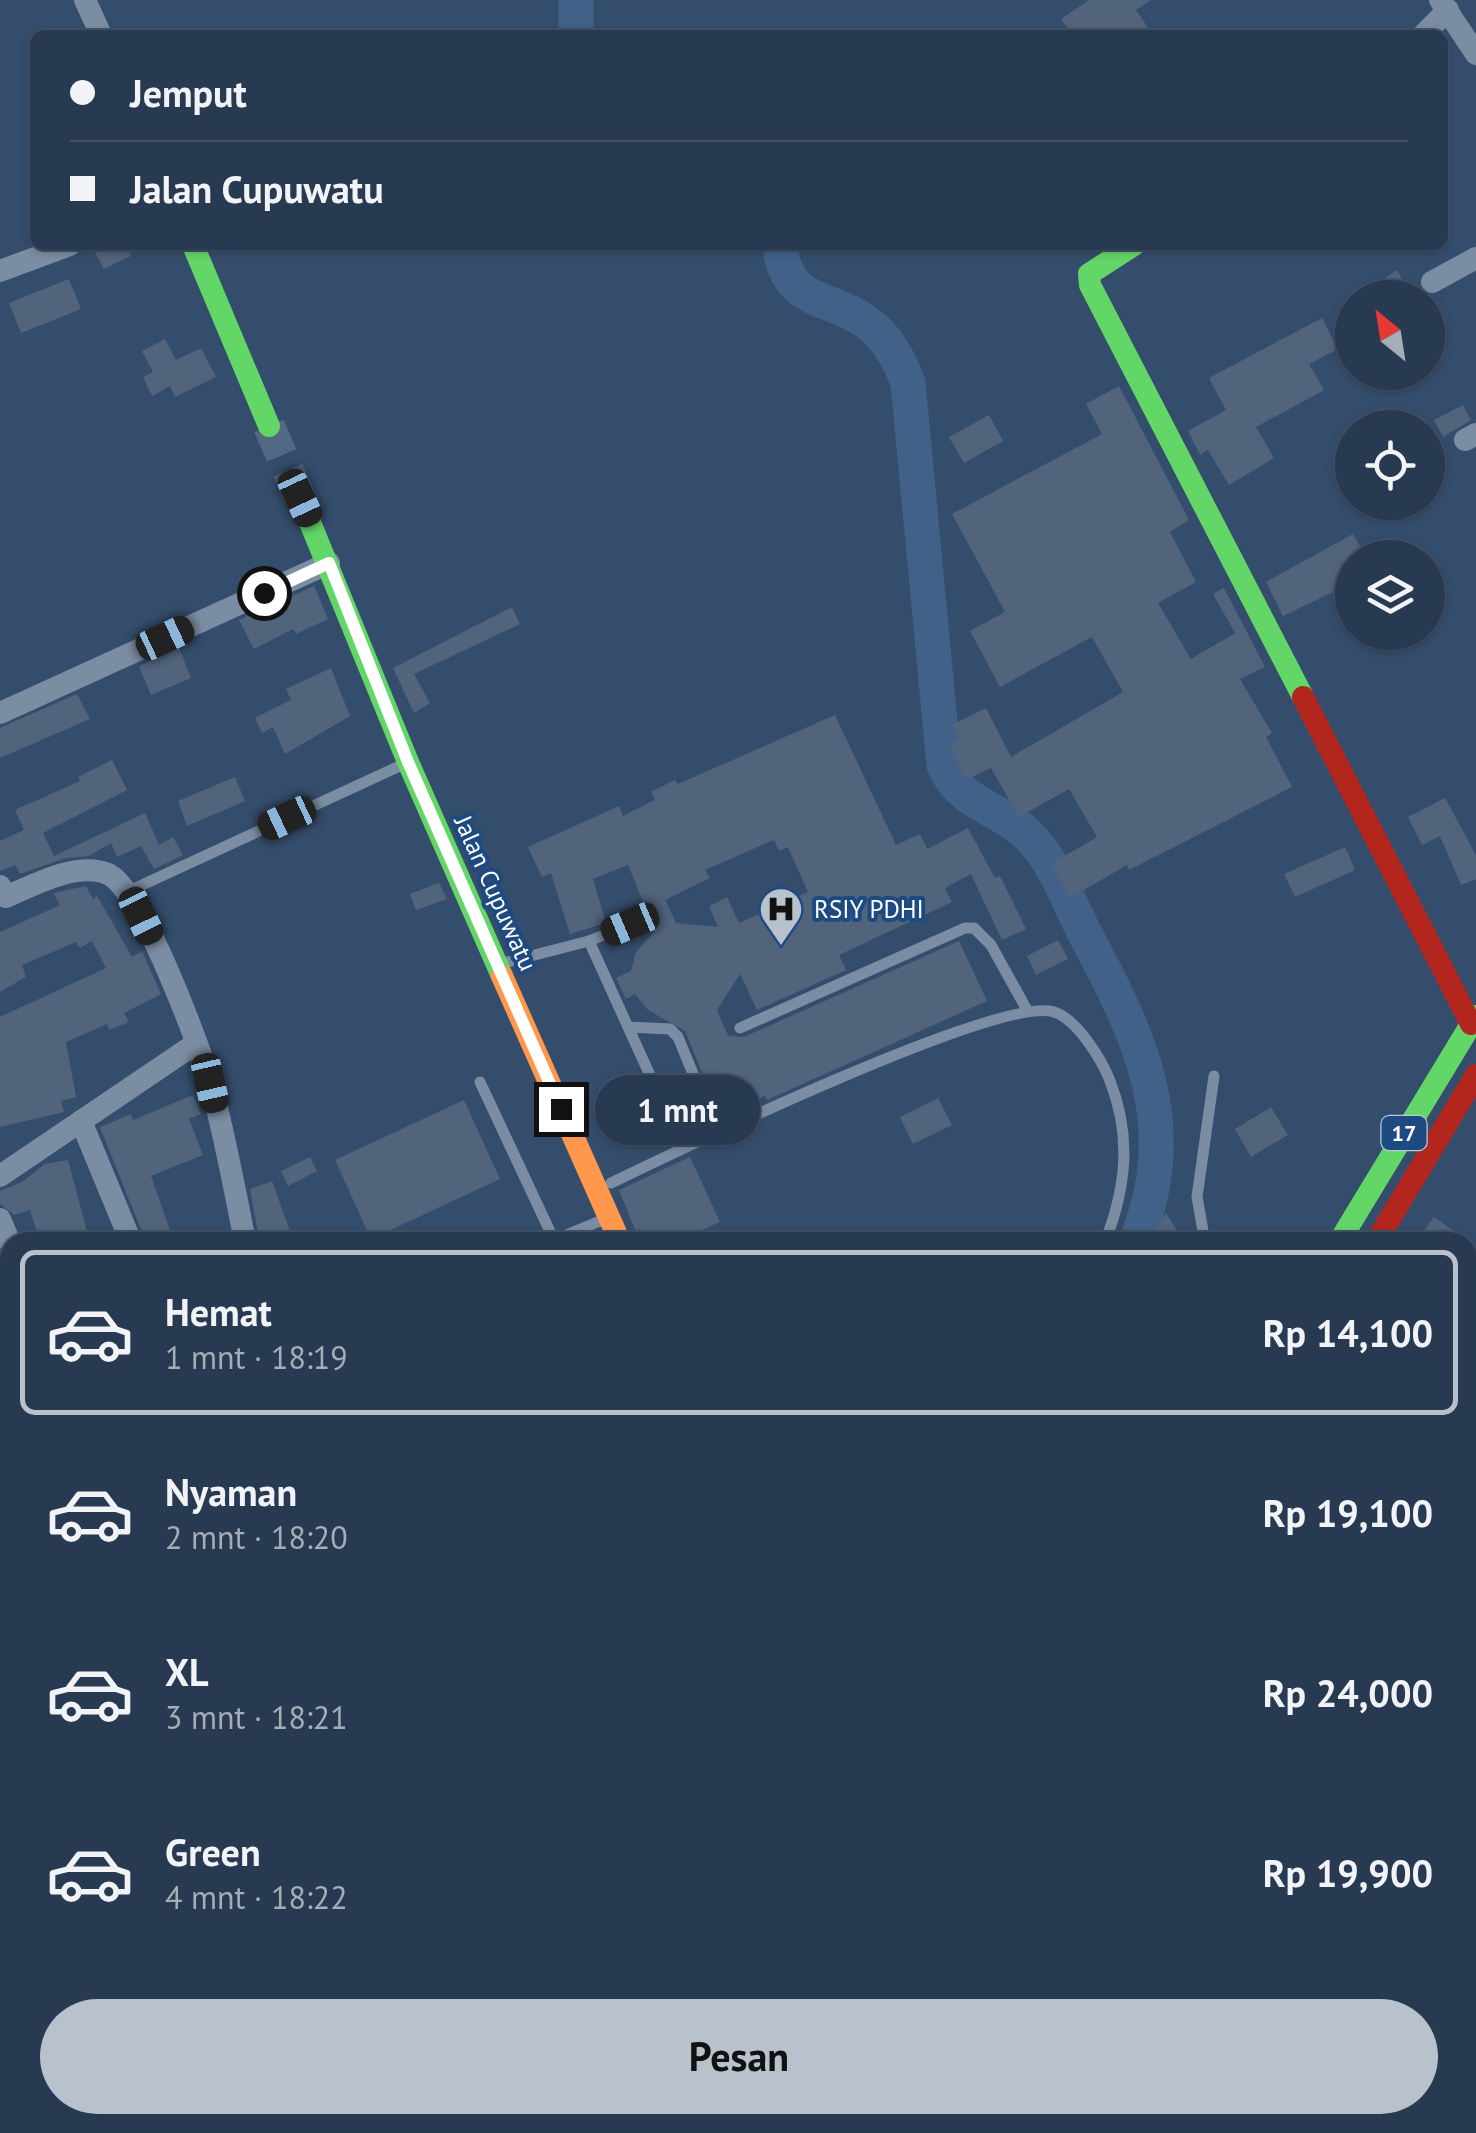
<!DOCTYPE html>
<html lang="id">
<meta charset="utf-8">
<style>
body{margin:0;font-family:"PT Sans",sans-serif;background:#34455b;color:#f1f3f6;height:100vh;display:flex;flex-direction:column;font-size:38px;white-space:nowrap}
*{box-sizing:border-box;margin:0}
p{font-size:32px;color:#a5adb7}
.icon{flex:none;width:55px;height:55px;fill:none;stroke:currentColor;stroke-width:2;stroke-linecap:round;stroke-linejoin:round}
.map{position:relative;flex:1;overflow:hidden}
.panel{position:absolute;left:0px;top:1232px;width:1478px;height:902px;display:flex;flex-direction:column;background:#283a51;border-radius:30px 30px 0 0;box-shadow:0 2px 8px #0004,0 0 0 2px #445468}
.panel>*{flex:none}
.banner{position:absolute;left:30px;top:30px;width:1418px;height:220px;border-radius:15px;box-shadow:0 2px 8px #0004,0 0 0 2px #445468;display:grid;align-content:center;height:220px;padding:0 40px;background:#283a51}
.needle{width:65px;rotate:330deg}
.tools{position:absolute;left:1335px;top:280px;display:grid;gap:20px}
.tools a{display:grid;place-items:center;width:110px;height:110px;border-radius:50%;background:#283a51;box-shadow:0 2px 8px #0004,0 0 0 2px #445468;font-size:50px}
.end{position:absolute;width:45px;height:45px;margin:-22px;border:12px solid #fff;background:#111;box-shadow:0 0 0 5px #111}
.from{border-radius:50%}
.bubble{position:absolute;height:70px;border-radius:35px;background:#283a51;box-shadow:0 2px 8px #0004,0 0 0 2px #445468;font-size:32px;font-weight:700;line-height:70px;text-align:center}
.car{position:absolute;width:30px;height:60px;margin:-30px -15px;border-radius:12px;box-shadow:0 0 8px 2px #0007;background:linear-gradient(#222 24%,#8ab4d8 0 40%,#222 0 76%,#8ab4d8 0 86%,#222 0)}
.banner b{display:flex;align-items:center;gap:35px;height:95px;font-size:38px}
.banner b+b{border-top:2px solid #445468}
.banner i{width:25px;height:25px;background:#f1f3f6}
ul{padding:18px 0 0;list-style:none}
li{display:flex;align-items:center;gap:30px;height:165px;margin:0 20px 15px;padding:0 20px;border:5px solid transparent;border-radius:15px}
li div{flex:1}
li b{display:block;font-size:38px}
li em{font-style:normal;font-weight:700}
li.active{border-color:#b8c1cc}
li>.icon{width:90px;height:90px;stroke-width:1.5}
.primary-button{display:flex;gap:20px;margin-top:auto;padding:20px 40px}
.primary-button a{flex:1;height:115px;border-radius:60px;background:#b8c1cc;color:#111;font-size:40px;font-weight:700;line-height:115px;text-align:center}
.map>svg:first-child{display:block}
.lines{fill:none;stroke-linecap:round;stroke-linejoin:round}
.river{stroke:#416189;stroke-width:35}
.building{fill:#51647c;fill-rule:evenodd}
.secondary-tunnel{stroke:#536882;stroke-width:32;stroke-dasharray:32 16;stroke-linecap:butt}
.lane{stroke:#7b8da2;stroke-width:11}
.street{stroke:#7b8da2;stroke-width:22}
.fast{stroke:#63d668;stroke-width:22}
.slow{stroke:#ff974d;stroke-width:22}
.jam{stroke:#b3261e;stroke-width:22}
.rail-casing{stroke:#7c8da2;stroke-width:10}
.rail{stroke:#1e4a82;stroke-width:6;stroke-dasharray:19;stroke-linecap:butt}
.route{stroke:#fff;stroke-width:12}
.labels{text-anchor:middle;stroke-width:8;stroke-linejoin:round;paint-order:stroke}
.shield{fill:#1e4a82;stroke:#bcc9da;stroke-width:2.5}
.shield-label{font-size:22px;font-weight:bold;fill:#fff}
.street-label{font-size:25px;fill:#fff;stroke:#1e4a82}
.poi-label{font-size:25px;fill:#fff;stroke:#1e4a82;text-anchor:start}
</style>
<div class="map">
<svg width="1476" height="2133" viewBox="0 0 1476 2133">
<rect width="100%" height="100%" fill="#354d6c"/>
<g class="lines">
<!-- river -->
<g class="river">
<path d="M576 35V0"/>
<path d="M780 245C785 306 832 295 869 324 889 339 900 361 908 383L944 765C960 805 1002 808 1030 837 1054 861 1068 900 1083 930 1139 1035 1184 1123 1136 1242"/>
<path d="M1242 2125 1243 2133"/>
</g>
</g>
<!-- building -->
<g class="building">
<path d="M1089 0H1151L1136 10 1153 35H1072L1061 19Z"/>
<path d="M91 245H126L131 256 104 269Z"/>
<path d="M1397 270 1413 298H1386L1377 283Z"/>
<path d="M69 279 81 309 21 333 9 303Z"/>
<path d="M1322 318 1338 349 1309 364 1324 390 1256 427 1274 458 1229 485 1208 450 1200 455 1188 431 1226 410 1209 378Z"/>
<path d="M165 339 176 360 201 348 216 377 175 397 170 386 152 396 143 377 153 372 142 351Z"/>
<path d="M1119 386 1189 520 1170 532 1196 582 1158 603 1191 659 1235 633 1213 594 1224 588 1265 667 1240 679 1272 733 1266 737 1292 787 1129 870 1127 865 1070 898 1051 864 1097 837 1069 789 1019 817 991 768 966 780 949 744 959 739 952 725 986 708 1011 757 1123 692 1092 637 1000 687 970 631 1005 612 952 514 1102 434 1086 404Z"/>
<path d="M1463 405 1471 420 1443 437 1434 420Z"/>
<path d="M989 415 1003 441 964 463 949 437Z"/>
<path d="M1353 534 1367 558H1352V583L1283 616 1266 582Z"/>
<path d="M314 586 328 619 296 634 293 629 254 649 239 620Z"/>
<path d="M512 607 520 624 414 674 430 703 414 713 393 668Z"/>
<path d="M179 648 191 678 151 695 139 666Z"/>
<path d="M331 668 350 716 285 754 273 727 262 733 255 718 291 700 286 689Z"/>
<path d="M77 694 90 719 0 758V728Z"/>
<path d="M835 715 896 845 920 834 927 849 968 828 995 878 1000 876 1026 929 1002 940 971 874 945 888 952 902 839 955 846 970 757 1010 740 974 717 1010 728 1036 744 1037 959 941 987 1001 767 1100 765 1096 720 1116 685 1031 648 1010 635 994 626 999 616 978 631 971 636 952 655 931 628 865 593 879 606 923 570 934 551 873 542 877 528 847 619 806 623 816 655 800 651 792 675 780 678 784ZM774 840 779 851 788 847 808 892 739 923 727 897 709 906 718 927 676 923 665 900 710 878 705 870Z"/>
<path d="M112 760 127 790 43 833 54 856 145 813 159 845 173 837 183 855 154 869 141 846 117 857 111 843 89 856 66 858 20 874 15 865 0 871V841L24 830 15 810 80 781 78 777Z"/>
<path d="M235 777 245 801 187 826 178 801Z"/>
<path d="M1445 798 1476 855V879L1461 885 1440 836 1422 845 1408 817Z"/>
<path d="M1345 847 1355 870 1295 897 1284 874Z"/>
<path d="M439 883 447 899 416 910 410 894Z"/>
<path d="M86 886 93 899 97 896 132 957 142 951 161 994 124 1013 129 1022 109 1030 107 1024 66 1042 76 1097 61 1101 64 1112 0 1127V1017L106 968 92 941 80 948 76 942 22 965 26 977 0 992V932L60 905 53 893Z"/>
<path d="M1058 940 1068 959 1036 975 1027 956Z"/>
<path d="M193 1095 201 1114 189 1119 203 1155 151 1176 174 1242H146L100 1127 131 1114 133 1120Z"/>
<path d="M938 1098 952 1125 913 1144 900 1117Z"/>
<path d="M464 1100 500 1179 371 1239 335 1160Z"/>
<path d="M1271 1107 1288 1135 1251 1157 1235 1129Z"/>
<path d="M310 1157 317 1171 288 1186 281 1171Z"/>
<path d="M690 1157 720 1222 675 1242H640L619 1190Z"/>
<path d="M68 1160 89 1239 40 1242 30 1210 14 1215 0 1204V1191L22 1182 45 1164Z"/>
<path d="M272 1181 294 1242H261L259 1238 250 1189Z"/>
<path d="M1166 1213 1184 1242H1148Z"/>
<path d="M1434 1217 1470 1242H1416Z"/>
</g>
<g class="lines">
<!-- secondary-tunnel -->
<path class="secondary-tunnel" d="M269 426 300 498"/>
<!-- lane -->
<g class="lane">
<path d="M129 891 404 764"/>
<path d="M589 941 683 1148"/>
<path d="M500 964 589 941 630 924"/>
<path d="M628 1027 670 1029 678 1037 698 1086 671 1118"/>
<path d="M740 1028 965 928H974L991 945 1027 1010"/>
<path d="M480 1082 554 1240 605 1219"/>
<path d="M611 1183C677 1151 1000 995 1054 1012 1077 1019 1102 1060 1110 1081 1132 1137 1126 1188 1105 1242"/>
<path d="M1205 1242 1197 1197 1214 1076"/>
</g>
<!-- street -->
<g class="street">
<path d="M85 0 101 35"/>
<path d="M1440 0 1476 54"/>
<path d="M1423 35 1448 10"/>
<path d="M0 271 70 245"/>
<path d="M1432 282 1476 258"/>
<path d="M1465 440 1476 434"/>
<path d="M0 713 329 563"/>
<path d="M0 886 6 897C34 885 77 861 108 874 141 888 199 1045 211 1085 225 1136 235 1190 245 1242"/>
<path d="M81 1121 131 1242"/>
<path d="M0 1176 195 1044"/>
<path d="M0 1219 10 1243"/>
<path d="M0 1534 10 1531"/>
<path d="M0 1617 10 1643"/>
<path d="M0 1761 10 1757"/>
<path d="M0 1904 10 1899"/>
<path d="M0 1991 10 2011"/>
<path d="M42 2125V2133"/>
<path d="M378 2125H391"/>
<path d="M468 2125 470 2133"/>
<path d="M671 2125 674 2133"/>
<path d="M273 2133 277 2125"/>
<path d="M349 2133 351 2125"/>
</g>
<!-- fast -->
<g class="fast">
<path d="M193 245 269 426"/>
<path d="M1134 245 1089 274 1090 285 1303 697"/>
<path d="M300 498 408 762 502 976"/>
<path d="M1339 1242 1476 1016"/>
</g>
<!-- slow -->
<path class="slow" d="M502 976 620 1242"/>
<!-- jam -->
<g class="jam">
<path d="M1303 697 1471 1024"/>
<path d="M1376 1242 1476 1075"/>
<path d="M806 2133 811 2125"/>
</g>
<!-- rail casing -->
<g class="rail-casing">
<g id="rail">
<path d="M1468 2080 1476 2063"/>
<path d="M1468 2109 1476 2091"/>
<path d="M1441 2133 1445 2125"/>
</g>
</g>
<!-- rail -->
<use href="#rail" class="rail"/>
</g>
<g class="lines">
<!-- route -->
<path class="route" d="M264 593 329 563 408 762 561 1109"/>
</g>
<!-- icons -->
<defs>
<g id="hospital-pin" transform="scale(2.25)"><path d="M0 17L-7.5 6A9.5 9.5 0 1 1 7.5 6Z" fill="#b8c1cc" stroke="#1e4a82"/><path d="M-5-5h3v3.5h4V-5h3V5h-3V1.5h-4V5h-3Z" fill="#111"/></g>
</defs>
<g fill-rule="evenodd">
<use href="#hospital-pin" x="781" y="909"/>
</g>
<g class="labels">
<!-- shield labels -->
<rect class="shield" x="1381.5" y="1116" width="45" height="34" rx="8"/>
<g class="shield-label">
<text x="1404" y="1141">17</text>
</g>
<!-- street labels -->
<g class="street-label">
<text transform="translate(496 893) rotate(66)" y="9">Jalan Cupuwatu</text>
</g>
<!-- poi labels -->
<g class="poi-label">
<text x="814" y="918">RSIY PDHI</text>
</g>
</g>
</svg>
<div class="tools">
<a><svg class="needle" viewBox="-14 -14 28 28"><path d="M0-13l5 13h-10z" fill="#e53935"/><path d="M0 13l5-13h-10z" fill="#a5adb7"/></svg></a>
<a><svg class="icon" aria-label="locate" viewBox="0 0 24 24"><circle cx="12" cy="12" r="6"/><path d="M12 2v4M12 18v4M2 12h4M18 12h4"/></svg></a>
<a><svg class="icon" aria-label="layers" viewBox="0 0 24 24"><path d="M12 4l9 5-9 5-9-5zM3 14l9 5 9-5"/></svg></a>
</div>
<i class="end from" style="left:264px;top:593px"></i>
<i class="end" style="left:561px;top:1109px"></i>
<div class="bubble" style="left:595px;top:1075px;width:165px">1 mnt</div>
<i class="car" style="left:300px;top:498px;rotate:155deg"></i>
<i class="car" style="left:165px;top:638px;rotate:65deg"></i>
<i class="car" style="left:287px;top:818px;rotate:245deg"></i>
<i class="car" style="left:141px;top:916px;rotate:154deg"></i>
<i class="car" style="left:630px;top:924px;rotate:247deg"></i>
<i class="car" style="left:210px;top:1083px;rotate:167deg"></i>
<div class="banner">
<b><i class="from"></i>Jemput</b>
<b><i></i>Jalan Cupuwatu</b>
</div>
<section class="panel">
<ul>
<li class="active"><svg class="icon" aria-label="car" viewBox="0 0 24 24"><path d="M5 17H2v-5l4-1 3-4h7l3 4 3 1v5h-3M9 17h6M6 11h13"/><circle cx="7" cy="17" r="2"/><circle cx="17" cy="17" r="2"/></svg><div><b>Hemat</b><p>1 mnt · 18:19</p></div><em>Rp 14,100</em></li>
<li><svg class="icon" aria-label="car" viewBox="0 0 24 24"><path d="M5 17H2v-5l4-1 3-4h7l3 4 3 1v5h-3M9 17h6M6 11h13"/><circle cx="7" cy="17" r="2"/><circle cx="17" cy="17" r="2"/></svg><div><b>Nyaman</b><p>2 mnt · 18:20</p></div><em>Rp 19,100</em></li>
<li><svg class="icon" aria-label="car" viewBox="0 0 24 24"><path d="M5 17H2v-5l4-1 3-4h7l3 4 3 1v5h-3M9 17h6M6 11h13"/><circle cx="7" cy="17" r="2"/><circle cx="17" cy="17" r="2"/></svg><div><b>XL</b><p>3 mnt · 18:21</p></div><em>Rp 24,000</em></li>
<li><svg class="icon" aria-label="car" viewBox="0 0 24 24"><path d="M5 17H2v-5l4-1 3-4h7l3 4 3 1v5h-3M9 17h6M6 11h13"/><circle cx="7" cy="17" r="2"/><circle cx="17" cy="17" r="2"/></svg><div><b>Green</b><p>4 mnt · 18:22</p></div><em>Rp 19,900</em></li>
</ul>
<div class="primary-button"><a>Pesan</a></div>
</section>
</div>
